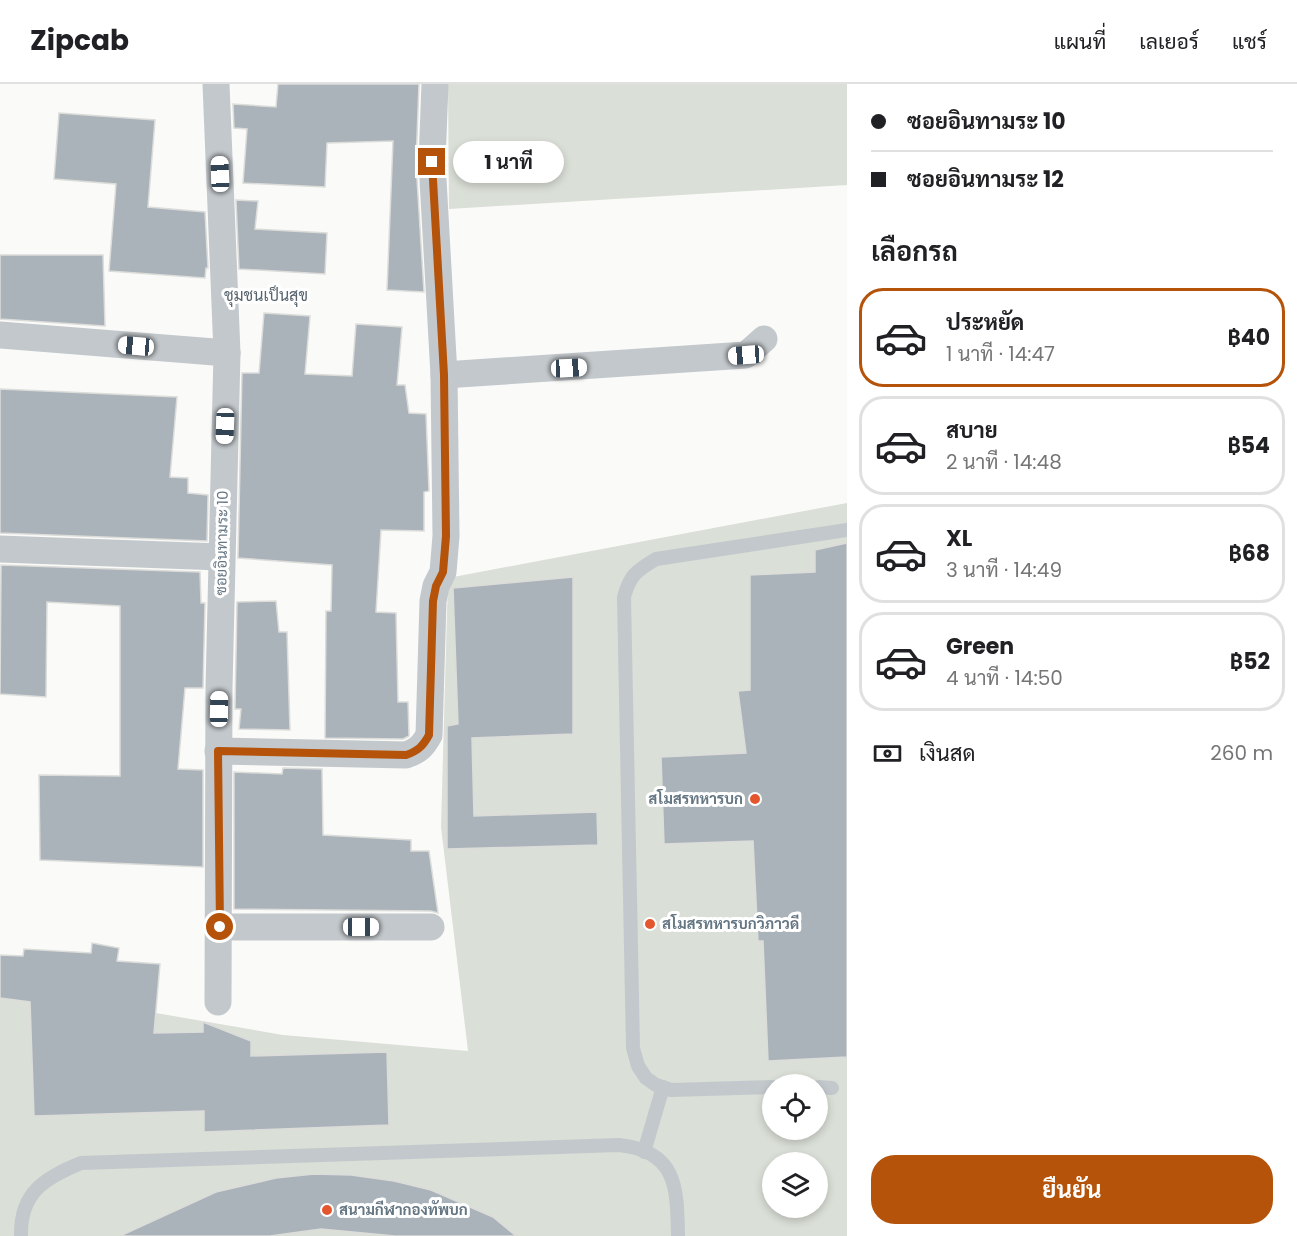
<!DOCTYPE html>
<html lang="th">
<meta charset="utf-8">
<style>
body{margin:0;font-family:Poppins,Sarabun,sans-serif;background:#f2f2f2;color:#202124;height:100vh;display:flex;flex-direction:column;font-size:22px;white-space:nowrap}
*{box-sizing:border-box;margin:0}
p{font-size:20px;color:#757577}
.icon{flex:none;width:33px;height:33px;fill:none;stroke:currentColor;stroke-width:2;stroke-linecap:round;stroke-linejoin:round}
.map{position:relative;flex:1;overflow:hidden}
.drawer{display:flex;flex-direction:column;background:#fff;width:450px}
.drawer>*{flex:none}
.hud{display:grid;align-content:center;height:132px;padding:0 24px;background:#fff}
.tools{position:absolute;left:762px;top:990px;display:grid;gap:12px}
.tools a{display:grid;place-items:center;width:66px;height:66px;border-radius:50%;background:#fff;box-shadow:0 3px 9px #0003;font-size:30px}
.end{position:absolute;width:27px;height:27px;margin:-14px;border:8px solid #b45309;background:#fff;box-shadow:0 0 0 3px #fff}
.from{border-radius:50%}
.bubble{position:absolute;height:42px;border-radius:21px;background:#fff;box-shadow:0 3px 9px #0003;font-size:20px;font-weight:700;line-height:42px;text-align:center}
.car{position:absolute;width:18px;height:36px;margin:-18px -9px;border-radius:8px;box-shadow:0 0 4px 2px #0007;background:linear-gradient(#fff 24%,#345 0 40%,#fff 0 76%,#345 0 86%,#fff 0)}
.hud b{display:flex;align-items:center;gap:21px;height:57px;font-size:22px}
.hud b+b{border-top:2px solid #e0e0e0}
.hud i{width:15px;height:15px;background:#202124}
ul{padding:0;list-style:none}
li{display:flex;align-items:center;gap:18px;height:99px;margin:0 12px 9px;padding:0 12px;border:3px solid #e0e0e0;border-radius:24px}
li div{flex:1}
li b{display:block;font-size:22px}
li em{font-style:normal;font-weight:700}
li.current{border-color:#b45309}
li>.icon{width:54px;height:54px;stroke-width:1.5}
h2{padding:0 24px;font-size:27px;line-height:72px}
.pay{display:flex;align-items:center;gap:15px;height:66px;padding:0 24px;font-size:22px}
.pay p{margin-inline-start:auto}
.primary-button{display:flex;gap:12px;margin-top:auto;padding:12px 24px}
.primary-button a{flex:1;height:69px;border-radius:24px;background:#b45309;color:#fff;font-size:24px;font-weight:700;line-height:69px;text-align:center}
header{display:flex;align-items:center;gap:36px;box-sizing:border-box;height:84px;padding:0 30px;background:#fff;border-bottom:2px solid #e0e0e0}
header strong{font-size:28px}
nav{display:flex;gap:33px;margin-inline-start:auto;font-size:21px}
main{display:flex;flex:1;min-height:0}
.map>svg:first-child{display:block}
.green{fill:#dadfd7;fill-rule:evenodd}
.building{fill:#aab3b9;stroke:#dcdcda;stroke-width:1.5}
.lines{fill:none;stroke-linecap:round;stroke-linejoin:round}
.service{stroke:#c3c8cc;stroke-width:14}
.minor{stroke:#c3c8cc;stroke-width:27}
.route{stroke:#b45309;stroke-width:8}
.poi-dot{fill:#e4572e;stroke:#fff;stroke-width:2}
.labels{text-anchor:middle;stroke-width:6;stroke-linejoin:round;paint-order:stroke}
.street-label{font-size:15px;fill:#657683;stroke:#fff}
.poi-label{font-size:15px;font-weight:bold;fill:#657683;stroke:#fff;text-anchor:start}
.neighbourhood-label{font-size:16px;fill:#57646e;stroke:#fff}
</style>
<header>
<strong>Zipcab</strong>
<nav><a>แผนที่</a><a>เลเยอร์</a><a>แชร์</a></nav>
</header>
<main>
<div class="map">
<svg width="847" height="1152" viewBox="0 0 847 1152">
<rect width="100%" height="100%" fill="#fafaf8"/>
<!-- green -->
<g class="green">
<path d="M448 0H847V101L449 125Z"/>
<path d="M847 419V1152H0V902L283 951 468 967 441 743 448 494ZM772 1000H818V1046H772ZM772 1078H818V1124H772Z"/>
</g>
<!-- building -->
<g class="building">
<path d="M278 0H419L416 79 424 208 387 206 393 57 327 59 325 103 243 99 247 45 234 44 233 20 276 23Z"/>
<path d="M59 29 155 36 148 123 205 128 208 184H206L205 194 109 187 116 100 54 95Z"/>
<path d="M236 116 258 117 255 145 327 149 325 190 239 185Z"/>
<path d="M0 171H103L105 242 0 235Z"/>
<path d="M264 229 310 232 305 290 352 292 356 240 402 243 397 301H405L409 329 426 330 429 407 424 408V447L381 446 376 528 396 529 398 618H408L409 652 403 655 325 654 326 527H331L332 481 238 474 242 289H259Z"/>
<path d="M0 305 177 313 170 393 188 394V409L208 411 207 457 0 449Z"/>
<path d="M847 459V973L768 977 763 857H758L753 757 664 760 661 673 746 669 738 607 750 606V491L815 488V466Z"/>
<path d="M1 481 200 488 201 519H205L203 604H185L178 685 203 686V783L40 776 39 691 120 692V522L47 518 46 613 0 610Z"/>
<path d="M573 493V650L472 654 474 732 597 728 598 761 447 765V642L458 640 453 504Z"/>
<path d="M276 517 279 548H287L290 646 239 645 241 625H235L237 518Z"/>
<path d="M283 684 322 685 323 751 411 756V767H429L438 829 431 827 234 825V688L282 690Z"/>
<path d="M92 859 119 864 117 877 160 880 154 949 203 948V938L251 957V972L387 968 389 1041 204 1048V1027L34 1032 30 918 0 914V871L23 872 24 865 91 869Z"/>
<path d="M314 1090 351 1091 394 1097 431 1106 493 1133 516 1152H395L321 1145 270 1152H120L216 1108 276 1094Z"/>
</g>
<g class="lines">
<!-- service -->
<g class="service">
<path d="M772 1003 671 1006 656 1001 646 994 638 982 633 964 624 513C630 491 636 487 656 475L847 446"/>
<path d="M818 1003 832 1004"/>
<path d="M644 1068 663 1003"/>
<path d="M21 1152C20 1108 45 1094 81 1079L619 1061C678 1067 677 1105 678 1152"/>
</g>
<!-- minor -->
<g class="minor">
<path d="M216 0 227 269 219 604 218 918"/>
<path d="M0 251 227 269"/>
<path d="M444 291 746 271 764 255"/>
<path d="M0 465 221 473"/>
<path d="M218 667 406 671C418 667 423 662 429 651L433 517 436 502 443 488 446 452 444 291 432 78 435 0"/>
<path d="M220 843H431"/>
</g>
</g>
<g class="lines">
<!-- route -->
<path class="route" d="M220 843 218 667 406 671C418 667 423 662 429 651L433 517 436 502 443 488 446 452 444 291 432 78"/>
</g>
<!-- markers -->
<g class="poi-dot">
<circle cx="755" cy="715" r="6"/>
<circle cx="650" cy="840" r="6"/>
<circle cx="327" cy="1126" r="6"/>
</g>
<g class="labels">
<!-- street labels -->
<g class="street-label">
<text transform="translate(222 459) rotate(-89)" y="5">ซอยอินทามระ 10</text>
</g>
<!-- poi labels -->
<g class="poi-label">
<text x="743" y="720" text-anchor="end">สโมสรทหารบก</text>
<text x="662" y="845">สโมสรทหารบกวิภาวดี</text>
<text x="339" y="1131">สนามกีฬากองทัพบก</text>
</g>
<!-- neighbourhood labels -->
<g class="neighbourhood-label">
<text x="266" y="217">ชุมชนเป็นสุข</text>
</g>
</g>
</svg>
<div class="tools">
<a><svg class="icon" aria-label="locate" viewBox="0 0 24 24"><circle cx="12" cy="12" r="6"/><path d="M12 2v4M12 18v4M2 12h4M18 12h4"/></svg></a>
<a><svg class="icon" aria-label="layers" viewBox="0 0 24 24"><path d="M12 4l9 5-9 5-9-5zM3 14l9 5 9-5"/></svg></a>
</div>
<i class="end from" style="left:220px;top:843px"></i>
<i class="end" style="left:432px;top:78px"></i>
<div class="bubble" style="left:453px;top:57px;width:111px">1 นาที</div>
<i class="car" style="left:220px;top:90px;rotate:358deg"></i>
<i class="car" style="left:136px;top:262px;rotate:275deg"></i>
<i class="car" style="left:746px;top:271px;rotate:266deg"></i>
<i class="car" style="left:569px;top:284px;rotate:87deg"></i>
<i class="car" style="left:225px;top:342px;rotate:182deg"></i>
<i class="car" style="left:219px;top:625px;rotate:1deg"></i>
<i class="car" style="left:361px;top:843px;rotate:90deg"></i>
</div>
<section class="drawer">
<div class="hud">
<b><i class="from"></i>ซอยอินทามระ 10</b>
<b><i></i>ซอยอินทามระ 12</b>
</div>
<h2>เลือกรถ</h2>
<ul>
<li class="current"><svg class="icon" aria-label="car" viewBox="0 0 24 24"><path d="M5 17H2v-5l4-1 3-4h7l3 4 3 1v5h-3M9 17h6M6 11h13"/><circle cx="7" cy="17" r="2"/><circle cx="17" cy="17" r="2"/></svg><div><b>ประหยัด</b><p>1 นาที · 14:47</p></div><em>฿40</em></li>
<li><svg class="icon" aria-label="car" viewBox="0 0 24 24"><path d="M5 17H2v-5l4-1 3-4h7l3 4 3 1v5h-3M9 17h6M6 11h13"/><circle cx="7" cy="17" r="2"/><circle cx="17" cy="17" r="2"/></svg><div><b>สบาย</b><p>2 นาที · 14:48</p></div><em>฿54</em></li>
<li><svg class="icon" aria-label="car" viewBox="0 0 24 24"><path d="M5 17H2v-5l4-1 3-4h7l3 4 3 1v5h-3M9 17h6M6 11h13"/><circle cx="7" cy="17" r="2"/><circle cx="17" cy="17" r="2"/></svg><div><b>XL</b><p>3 นาที · 14:49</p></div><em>฿68</em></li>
<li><svg class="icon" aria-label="car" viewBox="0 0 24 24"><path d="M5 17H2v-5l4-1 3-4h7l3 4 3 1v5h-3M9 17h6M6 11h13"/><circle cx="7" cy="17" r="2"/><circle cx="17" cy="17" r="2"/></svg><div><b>Green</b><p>4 นาที · 14:50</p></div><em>฿52</em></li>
</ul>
<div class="pay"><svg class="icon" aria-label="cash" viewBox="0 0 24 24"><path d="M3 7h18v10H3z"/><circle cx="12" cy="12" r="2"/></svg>เงินสด<p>260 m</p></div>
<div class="primary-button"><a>ยืนยัน</a></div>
</section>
</main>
